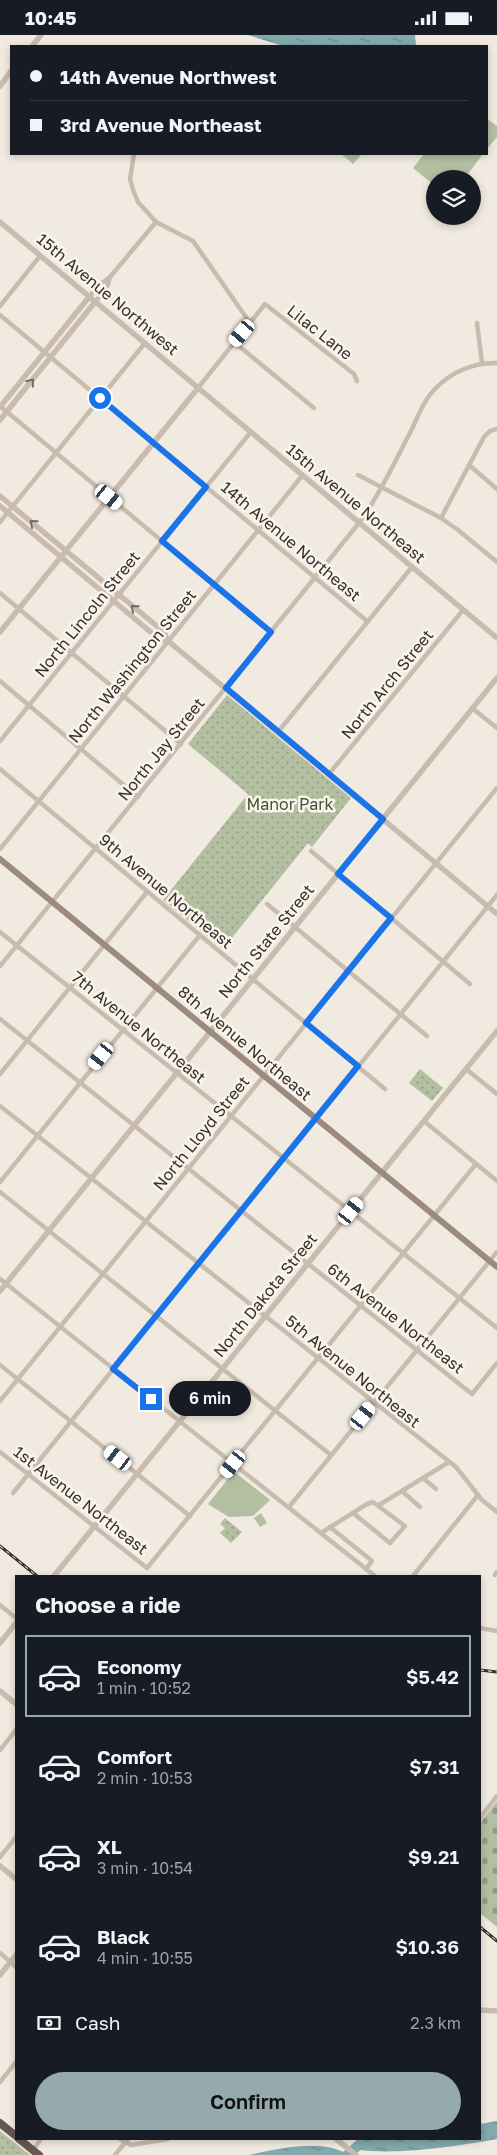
<!DOCTYPE html>
<meta charset="utf-8">
<style>
body{margin:0;font-family:"Golos Text",sans-serif;background:#20242c;color:#f1f3f6;height:100vh;display:flex;flex-direction:column;font-size:19px;white-space:nowrap}
*{box-sizing:border-box;margin:0}
p{font-size:16px;color:#9ea1a6}
.icon{flex:none;width:28px;height:28px;fill:none;stroke:currentColor;stroke-width:2;stroke-linecap:round;stroke-linejoin:round}
.map{position:relative;flex:1;overflow:hidden}
.drawer{position:absolute;left:15px;top:1540px;width:466px;height:565px;display:flex;flex-direction:column;background:#171b24;border-radius:0px;box-shadow:0 2px 8px #0003}
.drawer>*{flex:none}
.guide{position:absolute;left:10px;top:10px;width:478px;height:110px;border-radius:0px;box-shadow:0 2px 8px #0003;display:grid;align-content:center;height:110px;padding:0 20px;background:#171b24}
.controls{position:absolute;left:426px;top:135px;display:grid;gap:10px}
.controls a{display:grid;place-items:center;width:55px;height:55px;border-radius:50%;background:#171b24;box-shadow:0 2px 8px #0003;font-size:25px}
.end{position:absolute;width:22px;height:22px;margin:-11px;border:6px solid #1a73e8;background:#fff;box-shadow:0 0 0 2px #fff}
.from{border-radius:50%}
.bubble{position:absolute;height:35px;border-radius:18px;background:#171b24;box-shadow:0 2px 8px #0003;font-size:16px;font-weight:600;line-height:35px;text-align:center}
.car{position:absolute;width:15px;height:30px;margin:-15px -8px;border-radius:6px;box-shadow:0 0 4px 1px #0007;background:linear-gradient(#fff 24%,#345 0 40%,#fff 0 76%,#345 0 86%,#fff 0)}
.guide b{display:flex;align-items:center;gap:18px;height:48px;font-size:19px}
.guide b+b{border-top:1px solid #363941}
.guide i{width:12px;height:12px;background:#f1f3f6}
ul{padding:0;list-style:none}
li{display:flex;align-items:center;gap:15px;height:82px;margin:0 10px 8px;padding:0 10px;border:2px solid transparent;border-radius:0px}
li div{flex:1}
li b{display:block;font-size:19px}
li em{font-style:normal;font-weight:600}
li.on{border-color:#95aaae}
li>.icon{width:45px;height:45px;stroke-width:1.5}
h2{padding:0 20px;font-size:22px;line-height:60px}
.pay{display:flex;align-items:center;gap:12px;height:55px;padding:0 20px;font-size:19px}
.pay p{margin-inline-start:auto}
.cta{display:flex;gap:10px;margin-top:auto;padding:10px 20px}
.cta a{flex:1;height:58px;border-radius:30px;background:#95aaae;color:#111;font-size:20px;font-weight:600;line-height:58px;text-align:center}
.status{display:flex;justify-content:space-between;align-items:center;height:35px;padding:0 25px;background:#171b24;direction:ltr}
.status svg{height:14px;fill:currentColor}
.map>svg:first-child{display:block}
.grass{fill:#b4bfa1}
.cemetery{fill:url(#cemetery-stones)}
.park{fill:url(#park-dots)}
.water{fill:url(#water-ripples)}
.lines{fill:none;stroke-linecap:round;stroke-linejoin:round}
.minor{stroke:#c9bbad;stroke-width:4.5}
.tertiary{stroke:#c9bbad;stroke-width:5.5}
.secondary{stroke:#9c8a7e;stroke-width:6}
.trunk{stroke:#685850;stroke-width:8}
.rail-casing{stroke:#382f2b;stroke-width:3}
.rail{stroke:#f9f4ed;stroke-width:1;stroke-dasharray:4;stroke-linecap:butt}
.oneway{stroke:#796e66}
.route{stroke:#1a73e8;stroke-width:6}
.labels{text-anchor:middle;stroke-width:5;stroke-linejoin:round;paint-order:stroke}
.street-label{font-size:16px;fill:#382f2b;stroke:#f9f4ed}
.park-label{font-size:16px;fill:#465431;stroke:#f9f4ed}
</style>
<div class="status"><b>10:45</b><svg viewBox="0 0 49 12"><path d="M0 12V9h3v3zM5 12V6h3v6zM10 12V3h3v9zM15 12V0h3v12zM26 1h20v11H26zM47 4h2v5h-2z"/></svg></div>
<div class="map">
<svg width="497" height="2120" viewBox="0 0 497 2120">
<defs>
<pattern id="cemetery-stones" width="16" height="16" patternUnits="userSpaceOnUse" patternTransform="scale(1.25)"><rect width="16" height="16" fill="#b4bfa1"/><path d="M2 7V4a2 2 0 0 1 4 0v3zM10 15v-3a2 2 0 0 1 4 0v3z" fill="#939c83"/></pattern>
<pattern id="park-dots" width="8" height="8" patternUnits="userSpaceOnUse" patternTransform="scale(1.25)"><rect width="8" height="8" fill="#b4bfa1"/><path d="M2 2h.1M6 6h.1" fill="none" stroke="#939c83" stroke-width="1.8" stroke-linecap="round"/></pattern>
<pattern id="water-ripples" width="26" height="14" patternUnits="userSpaceOnUse" patternTransform="scale(1.25)"><rect width="26" height="14" fill="#82a9ac"/><path d="M2 4q2-2 4 0t4 0M15 11q2-2 4 0t4 0" fill="none" stroke="#6b8a8c"/></pattern>
</defs>
<rect width="100%" height="100%" fill="#f1eae0"/>
<!-- grass -->
<g class="grass">
<path d="M486 83 497 91V102L486 115Z"/>
<path d="M341 119H362L353 129Z"/>
<path d="M424 119H483L464 144H435V151L413 133Z"/>
<path d="M236 1438 270 1465 253 1481 229 1482 208 1469 232 1439Z"/>
<path d="M261 1478 267 1488 260 1492 254 1483Z"/>
</g>
<!-- cemetery -->
<path class="cemetery" d="M497 1766V1892L480 1878V1788Z"/>
<!-- park -->
<g class="park">
<path d="M227 660 351 763 312 812 308 808 223 914 163 865 248 759 188 709Z"/>
<path d="M420 1034 443 1053 432 1066 409 1048Z"/>
<path d="M225 1483 242 1497 231 1508 220 1498 225 1493 220 1489Z"/>
<path d="M0 2096 30 2120H0Z"/>
</g>
<!-- water -->
<g class="water">
<path d="M248 0H415L416 10 412 11H283Z"/>
<path d="M497 2086V2104C460 2111 396 2120 361 2115L354 2120H249C275 2114 319 2104 343 2117L358 2104H480V2089Z"/>
</g>
<g class="lines">
<!-- minor -->
<g class="minor">
<path d="M134 119 130 144 133 155 138 167 156 187 193 206 250 288"/>
<path d="M89 262 99 250 110 242 156 187"/>
<path d="M95 267 106 255 110 242"/>
<path d="M0 271 40 221"/>
<path d="M0 280 367 586"/>
<path d="M477 288 482 328"/>
<path d="M234 307 314 373"/>
<path d="M198 353 265 269 354 339 357 346"/>
<path d="M0 371 271 597"/>
<path d="M469 430 497 454"/>
<path d="M358 440 441 483 458 495 497 527"/>
<path d="M441 483 484 402 490 396 497 394"/>
<path d="M0 487 145 308"/>
<path d="M0 558 181 709"/>
<path d="M0 646 138 762"/>
<path d="M472 673 497 693"/>
<path d="M278 697 412 532"/>
<path d="M0 706 250 398"/>
<path d="M0 734 385 1054"/>
<path d="M329 739 463 575"/>
<path d="M0 814 302 441"/>
<path d="M311 816 470 949"/>
<path d="M267 869 427 1001"/>
<path d="M0 897 497 1293"/>
<path d="M0 931 359 488C380 459 395 426 412 394 418 381 424 365 435 354 451 337 474 327 497 328"/>
<path d="M0 984 472 1359 497 1328"/>
<path d="M466 1034 497 1059"/>
<path d="M0 1039 147 857"/>
<path d="M0 1071 456 1432 482 1465 497 1477"/>
<path d="M424 1086 497 1146"/>
<path d="M0 1147 200 900"/>
<path d="M0 1157 331 1420"/>
<path d="M0 1244 375 1541"/>
<path d="M0 1330 190 1481"/>
<path d="M0 1366 497 753"/>
<path d="M0 1417 147 1533 476 1129"/>
<path d="M423 1443 436 1454"/>
<path d="M402 1456 420 1472"/>
<path d="M13 1458 497 860"/>
<path d="M379 1470 449 1427"/>
<path d="M289 1472 497 1217"/>
<path d="M330 1492 372 1526 366 1534"/>
<path d="M321 1498 367 1469 373 1467 405 1491 390 1508 353 1478"/>
<path d="M495 1540 497 1537"/>
<path d="M413 1541 478 1460"/>
<path d="M0 1570 16 1583"/>
<path d="M480 1593 497 1596"/>
<path d="M0 1715 16 1695"/>
<path d="M480 1783 497 1761"/>
<path d="M0 1822 16 1802"/>
<path d="M0 1918 16 1932"/>
<path d="M0 2047 16 2027"/>
<path d="M120 2104 131 2110 168 2104"/>
<path d="M33 2115 41 2104"/>
<path d="M115 2120 128 2104"/>
</g>
<!-- tertiary -->
<g class="tertiary">
<path d="M32 11 41 0"/>
<path d="M0 51 11 36"/>
<path d="M0 187 497 603"/>
<path d="M0 372 89 262"/>
<path d="M0 385 95 267"/>
<path d="M0 461 164 597 168 606"/>
<path d="M0 471 159 604 168 606 197 630 497 879"/>
<path d="M0 597 198 353"/>
<path d="M0 1256 497 643"/>
<path d="M54 1541 497 996"/>
<path d="M0 1608 16 1588"/>
<path d="M0 1656 16 1669"/>
<path d="M0 1831 16 1844"/>
<path d="M0 1940 16 1920"/>
<path d="M480 1975 497 1976"/>
<path d="M336 2104 356 2120"/>
</g>
<!-- secondary -->
<path class="secondary" d="M0 824 497 1232"/>
<!-- trunk -->
<g class="trunk">
<path d="M0 2088 16 2101"/>
<path d="M19 2104 39 2120"/>
</g>
<!-- rail casing -->
<g class="rail-casing">
<g id="rail">
<path d="M0 1511 37 1541"/>
<path d="M480 1635 497 1637"/>
<path d="M480 1892 497 1906"/>
</g>
</g>
<!-- rail -->
<use href="#rail" class="rail"/>
</g>
<!-- one-way arrows -->
<defs><path id="oneway-chevron" d="M-2-3.5L2.5 0L-2 3.5" fill="none" stroke-width="1.6" stroke-linecap="round" stroke-linejoin="round" transform="scale(1.25)"/></defs>
<g class="oneway">
<use href="#oneway-chevron" transform="translate(31 347) rotate(-51)"/>
<use href="#oneway-chevron" transform="translate(33 488) rotate(-140)"/>
<use href="#oneway-chevron" transform="translate(134 573) rotate(-140)"/>
</g>
<g class="lines">
<!-- route -->
<path class="route" d="M100 363 206 452 162 506 271 597 226 653 383 784 338 839 391 883 306 988 358 1031 113 1334 151 1364"/>
</g>
<g class="labels">
<!-- street labels -->
<g class="street-label">
<text transform="translate(108 259) rotate(40)" y="6">15th Avenue Northwest</text>
<text transform="translate(320 297) rotate(38)" y="6">Lilac Lane</text>
<text transform="translate(356 468) rotate(40)" y="6">15th Avenue Northeast</text>
<text transform="translate(291 506) rotate(40)" y="6">14th Avenue Northeast</text>
<text transform="translate(87 579) rotate(-51)" y="6">North Lincoln Street</text>
<text transform="translate(132 631) rotate(-51)" y="6">North Washington Street</text>
<text transform="translate(387 649) rotate(-51)" y="6">North Arch Street</text>
<text transform="translate(161 714) rotate(-51)" y="6">North Jay Street</text>
<text transform="translate(166 856) rotate(40)" y="6">9th Avenue Northeast</text>
<text transform="translate(266 906) rotate(-51)" y="6">North State Street</text>
<text transform="translate(139 992) rotate(39)" y="6">7th Avenue Northeast</text>
<text transform="translate(245 1008) rotate(40)" y="6">8th Avenue Northeast</text>
<text transform="translate(201 1098) rotate(-51)" y="6">North Lloyd Street</text>
<text transform="translate(265 1260) rotate(-51)" y="6">North Dakota Street</text>
<text transform="translate(396 1283) rotate(38)" y="6">6th Avenue Northeast</text>
<text transform="translate(353 1336) rotate(39)" y="6">5th Avenue Northeast</text>
<text transform="translate(81 1465) rotate(38)" y="6">1st Avenue Northeast</text>
</g>
<!-- park labels -->
<g class="park-label">
<text x="290" y="775">Manor Park</text>
</g>
</g>
</svg>
<div class="controls">
<a><svg class="icon" aria-label="layers" viewBox="0 0 24 24"><path d="M12 4l9 5-9 5-9-5zM3 14l9 5 9-5"/></svg></a>
</div>
<i class="end from" style="left:100px;top:363px"></i>
<i class="end" style="left:151px;top:1364px"></i>
<div class="bubble" style="left:169px;top:1346px;width:82px">6 min</div>
<i class="car" style="left:242px;top:298px;rotate:220deg"></i>
<i class="car" style="left:109px;top:462px;rotate:129deg"></i>
<i class="car" style="left:101px;top:1021px;rotate:219deg"></i>
<i class="car" style="left:351px;top:1176px;rotate:39deg"></i>
<i class="car" style="left:363px;top:1381px;rotate:39deg"></i>
<i class="car" style="left:118px;top:1423px;rotate:308deg"></i>
<i class="car" style="left:233px;top:1429px;rotate:219deg"></i>
<div class="guide">
<b><i class="from"></i>14th Avenue Northwest</b>
<b><i></i>3rd Avenue Northeast</b>
</div>
<section class="drawer">
<h2>Choose a ride</h2>
<ul>
<li class="on"><svg class="icon" aria-label="car" viewBox="0 0 24 24"><path d="M5 17H2v-5l4-1 3-4h7l3 4 3 1v5h-3M9 17h6M6 11h13"/><circle cx="7" cy="17" r="2"/><circle cx="17" cy="17" r="2"/></svg><div><b>Economy</b><p>1 min · 10:52</p></div><em>$5.42</em></li>
<li><svg class="icon" aria-label="car" viewBox="0 0 24 24"><path d="M5 17H2v-5l4-1 3-4h7l3 4 3 1v5h-3M9 17h6M6 11h13"/><circle cx="7" cy="17" r="2"/><circle cx="17" cy="17" r="2"/></svg><div><b>Comfort</b><p>2 min · 10:53</p></div><em>$7.31</em></li>
<li><svg class="icon" aria-label="car" viewBox="0 0 24 24"><path d="M5 17H2v-5l4-1 3-4h7l3 4 3 1v5h-3M9 17h6M6 11h13"/><circle cx="7" cy="17" r="2"/><circle cx="17" cy="17" r="2"/></svg><div><b>XL</b><p>3 min · 10:54</p></div><em>$9.21</em></li>
<li><svg class="icon" aria-label="car" viewBox="0 0 24 24"><path d="M5 17H2v-5l4-1 3-4h7l3 4 3 1v5h-3M9 17h6M6 11h13"/><circle cx="7" cy="17" r="2"/><circle cx="17" cy="17" r="2"/></svg><div><b>Black</b><p>4 min · 10:55</p></div><em>$10.36</em></li>
</ul>
<div class="pay"><svg class="icon" aria-label="cash" viewBox="0 0 24 24"><path d="M3 7h18v10H3z"/><circle cx="12" cy="12" r="2"/></svg>Cash<p>2.3 km</p></div>
<div class="cta"><a>Confirm</a></div>
</section>
</div>
